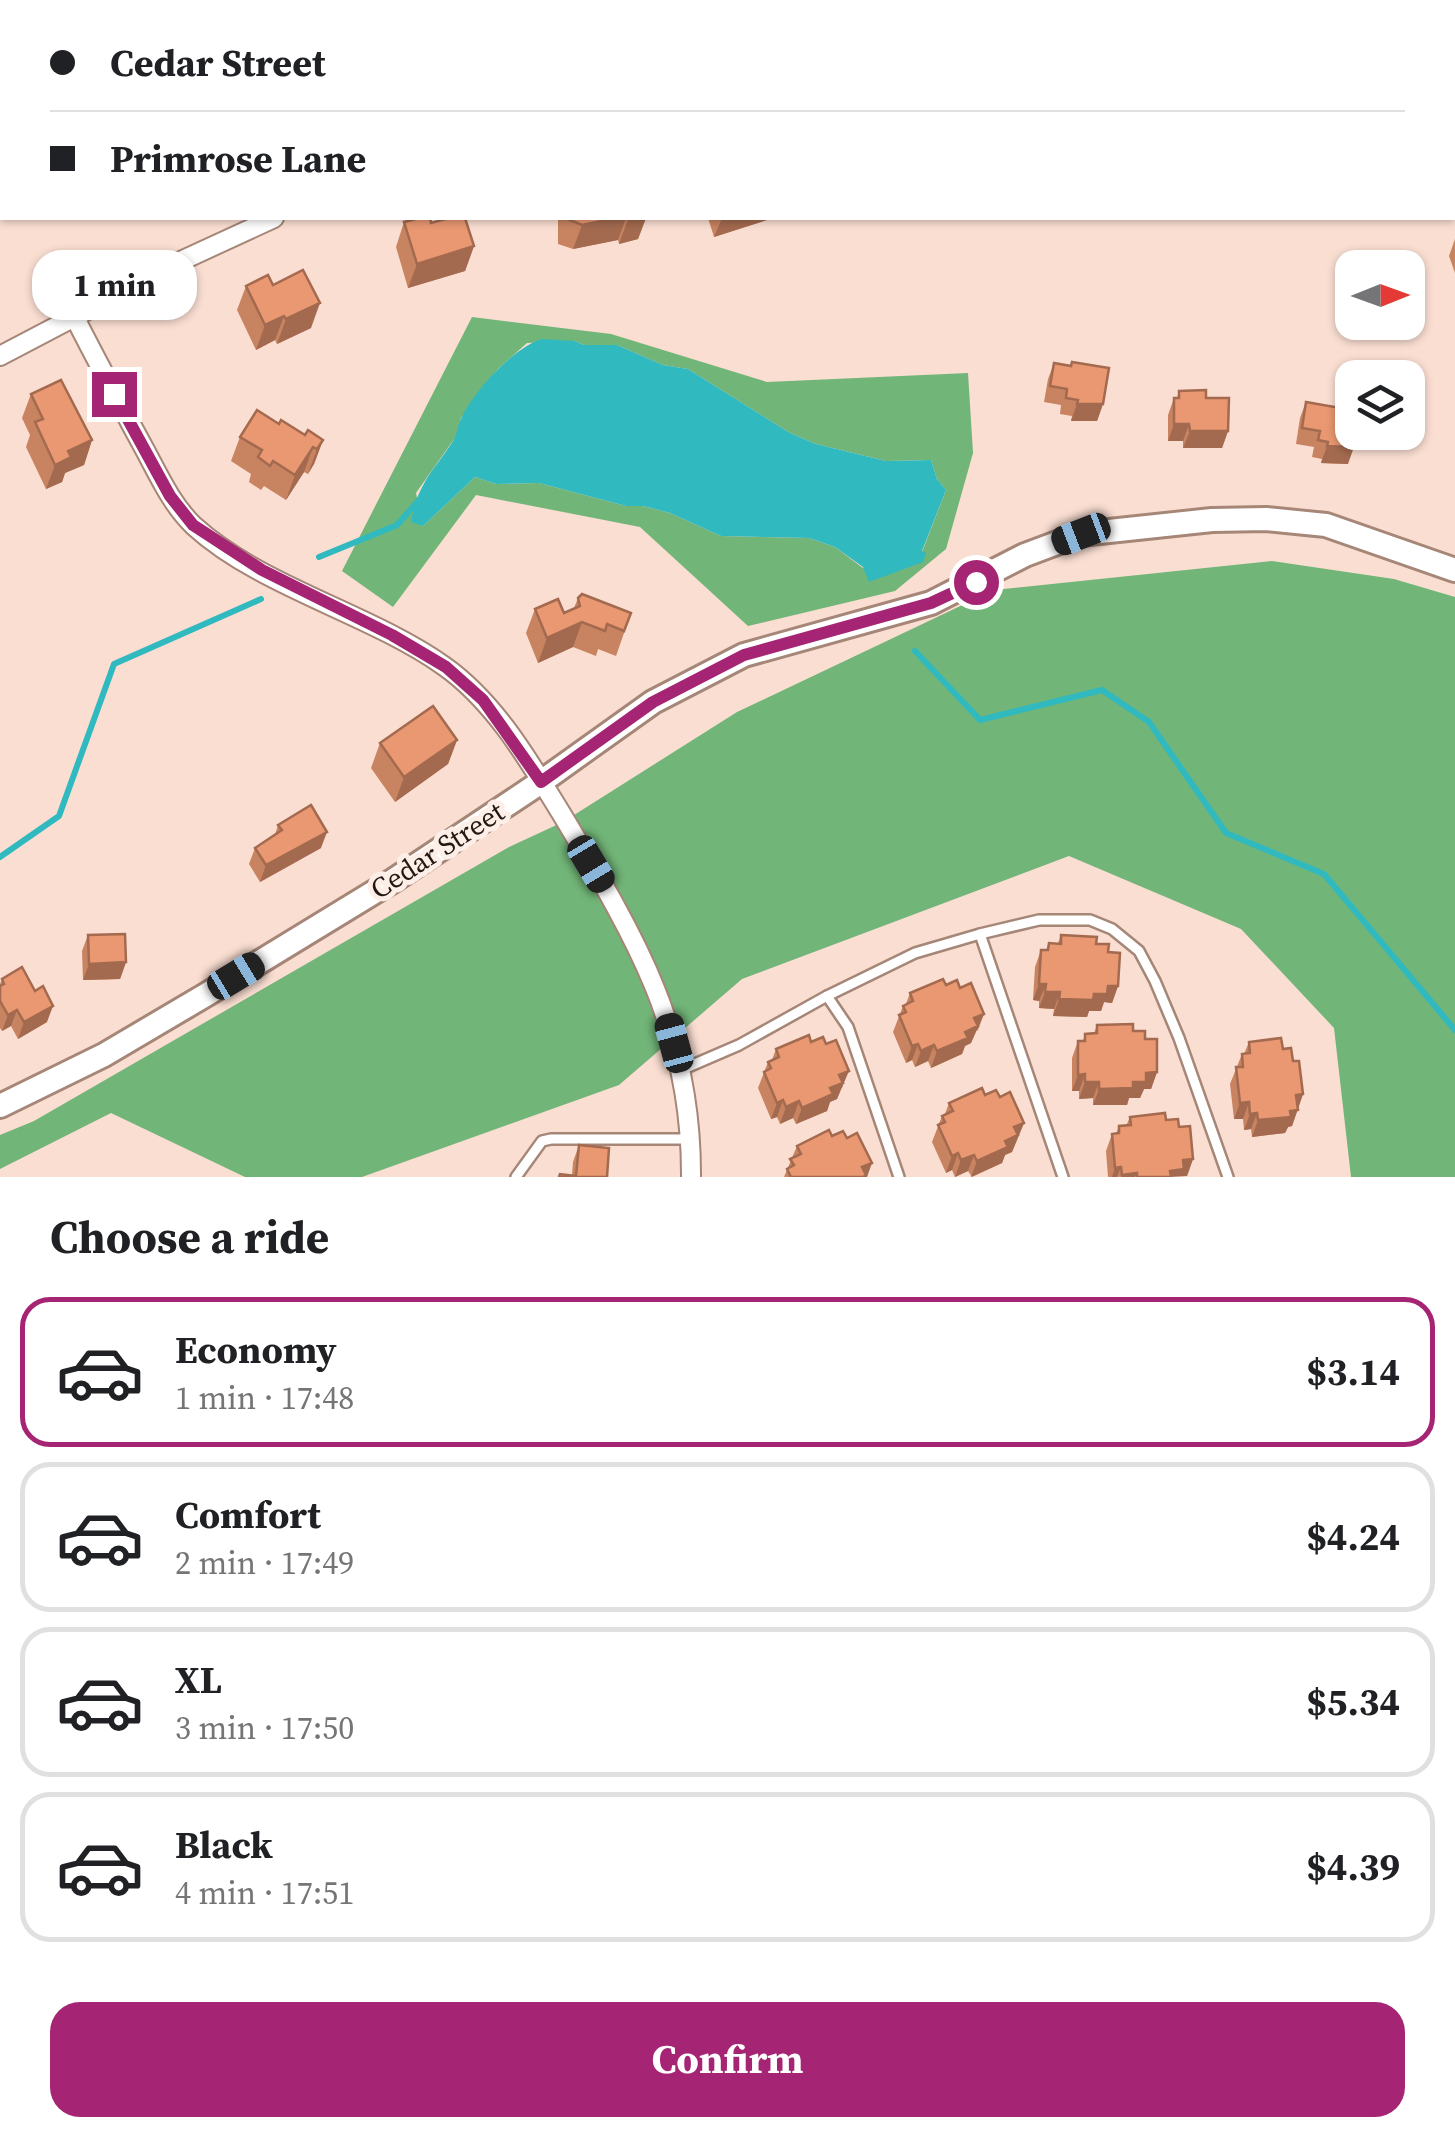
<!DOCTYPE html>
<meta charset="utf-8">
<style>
body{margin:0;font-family:"Source Serif 4",serif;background:#f2f2f2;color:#202124;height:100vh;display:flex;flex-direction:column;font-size:38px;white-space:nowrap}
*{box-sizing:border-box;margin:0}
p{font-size:32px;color:#757577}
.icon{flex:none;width:55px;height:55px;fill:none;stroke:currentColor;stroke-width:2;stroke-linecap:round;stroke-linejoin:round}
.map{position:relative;height:1177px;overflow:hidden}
.sheet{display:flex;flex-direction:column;background:#fff;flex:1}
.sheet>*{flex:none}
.top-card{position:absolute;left:0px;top:0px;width:1455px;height:220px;box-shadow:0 2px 8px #0004;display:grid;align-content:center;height:220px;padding:0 50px;background:#fff}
.needle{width:65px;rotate:89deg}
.buttons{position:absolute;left:1335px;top:250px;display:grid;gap:20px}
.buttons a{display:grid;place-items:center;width:90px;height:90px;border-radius:20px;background:#fff;box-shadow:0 2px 8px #0004;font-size:50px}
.end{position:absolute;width:45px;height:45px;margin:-22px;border:12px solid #a52473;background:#fff;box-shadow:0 0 0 5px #fff}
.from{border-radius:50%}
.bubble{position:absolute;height:70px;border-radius:30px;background:#fff;box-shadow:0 2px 8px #0004;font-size:32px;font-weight:700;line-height:70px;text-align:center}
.car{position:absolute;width:30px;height:60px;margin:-30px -15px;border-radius:12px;box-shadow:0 0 8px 2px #0007;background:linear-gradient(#222 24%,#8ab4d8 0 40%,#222 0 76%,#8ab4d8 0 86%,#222 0)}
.top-card b{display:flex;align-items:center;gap:35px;height:95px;font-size:38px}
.top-card b+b{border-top:2px solid #e0e0e0}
.top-card i{width:25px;height:25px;background:#202124}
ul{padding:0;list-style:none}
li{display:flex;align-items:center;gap:30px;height:150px;margin:0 20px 15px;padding:0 30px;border:5px solid #e0e0e0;border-radius:30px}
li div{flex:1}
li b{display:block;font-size:38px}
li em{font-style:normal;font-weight:700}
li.on{border-color:#a52473}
li>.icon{width:90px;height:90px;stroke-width:1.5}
h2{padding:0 50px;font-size:45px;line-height:120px}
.cta{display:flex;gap:20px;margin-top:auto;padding:20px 50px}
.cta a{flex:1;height:115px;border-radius:30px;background:#a52473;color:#fff;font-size:40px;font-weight:700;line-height:115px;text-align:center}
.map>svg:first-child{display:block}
.forest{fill:#72b578;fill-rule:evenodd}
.water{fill:#31b9c0}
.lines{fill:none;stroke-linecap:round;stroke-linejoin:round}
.stream{stroke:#31b9c0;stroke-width:6}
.service-casing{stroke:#a58677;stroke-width:14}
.minor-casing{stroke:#a58677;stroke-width:22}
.tertiary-casing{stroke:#a58677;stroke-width:28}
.service{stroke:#fff;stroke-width:9}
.minor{stroke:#fff;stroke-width:18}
.tertiary{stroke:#fff;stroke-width:22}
.wall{fill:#c88361}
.shaded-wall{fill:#a36a4f}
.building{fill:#e99871;stroke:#a36a4f;stroke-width:2.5}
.route{stroke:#a52473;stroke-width:12}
.labels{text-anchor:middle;stroke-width:10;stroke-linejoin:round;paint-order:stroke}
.street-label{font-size:28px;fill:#231712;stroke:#fdefe8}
</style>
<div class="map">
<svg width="1455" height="1177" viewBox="0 0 1455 1177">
<rect width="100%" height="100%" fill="#faded2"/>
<!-- forest -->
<g class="forest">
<path d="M472 317 611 334 767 382 968 373 973 453 946 549 895 591 748 626 640 527 476 495 393 607 342 571ZM575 341 584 345H617L663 365 688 369 790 433 816 444 886 461 931 460 937 479 946 490 922 552 863 568 835 547 809 538 721 536 670 513 643 506H626L539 483 496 484 475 477 423 526 416 493 457 435 461 418 498 369 527 343Z"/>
<path d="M1272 561 1394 579 1455 597V1177H1351L1334 1028 1241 929 1069 856 742 979 619 1085 362 1177H245L111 1113 0 1169V1135L34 1121 509 847 563 822 737 712 994 590Z"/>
</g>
<!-- water -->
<path class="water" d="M542 339 575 341 584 345H617L663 365 688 369 790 433 816 444 886 461 931 460 937 479 946 490 922 551 926 553 923 562 869 582 863 567 835 547 809 538 721 536 670 513 643 506H626L539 483 496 484 475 477 423 526 411 522C418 483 432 473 453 441 458 433 457 426 461 419 473 392 514 347 542 339Z"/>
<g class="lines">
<!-- stream -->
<g class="stream">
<path d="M319 557 397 525 420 499"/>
<path d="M915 651 980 720 1102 690 1149 722 1226 833 1324 874 1455 1030"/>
<path d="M0 857 59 816 114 664 261 599"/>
</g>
<!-- service casing -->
<g class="service-casing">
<g id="service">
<path d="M681 1070 739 1045 827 996"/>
<path d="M516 1177 542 1141 551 1139H689"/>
<path d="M899 1177 848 1027 827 996 915 953 980 934"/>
<path d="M1063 1177 980 934 1039 920H1090L1112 929 1139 951 1155 981 1179 1038 1228 1177"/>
</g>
</g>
<!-- minor casing -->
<g class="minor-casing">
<g id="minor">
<path d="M1168 2V0"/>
<path d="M1452 44H1455"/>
<path d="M74 316C97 361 121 406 145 450 159 476 172 505 194 526 261 587 369 613 444 666 495 702 529 761 561 813 634 935 692 1029 691 1177"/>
<path d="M0 356 183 260 274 218"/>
</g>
</g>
<!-- tertiary casing -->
<g class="tertiary-casing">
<path id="tertiary" d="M0 1106 104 1055 204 996 394 880 541 782 653 702 744 655 931 603 1025 555 1081 534 1212 520 1266 519 1326 525 1455 570"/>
</g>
<!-- service -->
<use href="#service" class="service"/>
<!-- minor -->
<use href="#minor" class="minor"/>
<!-- tertiary -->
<use href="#tertiary" class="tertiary"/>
</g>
<!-- wall -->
<g class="wall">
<path d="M585 0H658L657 2H585Z"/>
<path d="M558 218H646L638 239 619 244 618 240 573 249 558 244Z"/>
<path d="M708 218H773L714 237Z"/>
<path d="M404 222 431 223 474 246 465 271 408 288 396 247Z"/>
<path d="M1455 239V273L1449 256Z"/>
<path d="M273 285 311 328 277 344 275 340 256 350 237 310 246 286Z"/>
<path d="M1054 363 1103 404 1097 421H1071L1072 416 1060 414 1061 405 1044 402 1048 379Z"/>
<path d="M1179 391 1206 398 1228 431 1222 448H1183V441H1168V415L1174 398H1177Z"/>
<path d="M31 394 92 440 84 465 65 473 62 482 46 489 26 447 30 435 22 418Z"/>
<path d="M1306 402 1348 464 1321 463 1322 459 1312 457 1314 447 1296 444 1300 418Z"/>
<path d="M279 424 305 435 323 440 314 464 308 474 304 472 286 500 264 486 261 490 249 482 251 474 231 461 240 437Z"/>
<path d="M578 598 631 613 616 656 598 649 596 656 573 647 538 663 526 633 535 609 564 613 574 608Z"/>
<path d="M457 740 448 764 395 802 371 768 380 743Z"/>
<path d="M278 825 321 848 260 882 249 864 255 848 275 835Z"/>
<path d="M88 935 126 962 120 979 83 980 82 951Z"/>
<path d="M1061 935 1096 944 1108 952 1118 986 1112 1003 1104 1002 1101 1011H1089L1087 1017 1053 1016 1054 1009 1039 1008V1001L1033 1000 1035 967 1041 950H1046L1049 943H1058Z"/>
<path d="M2 979 47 1022 18 1039 11 1026 2 1031 0 1028V984Z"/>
<path d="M946 985 960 988 984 1014 978 1030 976 1031 971 1043 965 1046 962 1054 931 1068 928 1061 915 1067 912 1060 906 1063 893 1032 903 1006 906 1004 910 993Z"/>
<path d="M1097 1025 1133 1031 1145 1039 1157 1072 1151 1089H1144L1140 1098H1129L1127 1105H1093V1098L1079 1099V1091H1072V1058L1078 1041H1083L1085 1034 1094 1033Z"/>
<path d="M811 1042 843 1087 841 1088 837 1099 830 1102 827 1111 796 1124 793 1118 780 1124 777 1117 771 1119 758 1088 768 1062 772 1060 776 1049Z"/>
<path d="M1249 1042 1283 1049 1293 1061 1303 1094 1292 1126 1288 1127 1285 1133 1252 1137 1251 1129 1244 1130 1243 1119H1234L1230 1084 1242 1054H1244Z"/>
<path d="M985 1095 1000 1097 1024 1123 1012 1152 1005 1155 1002 1163 972 1177 968 1171 955 1177 952 1170 946 1173 932 1142 942 1116 945 1114 949 1103Z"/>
<path d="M1130 1117 1166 1120 1179 1127 1193 1159 1187 1176 1108 1177 1106 1151 1112 1134H1116L1119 1126H1126Z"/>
<path d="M832 1136 867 1177H784L797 1146Z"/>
<path d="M579 1145 607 1177H558L560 1174 572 1175 573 1162Z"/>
</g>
<!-- shaded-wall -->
<g class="shaded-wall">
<path d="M592 0H619L618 2H591Z"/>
<path d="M624 0H641L640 2H623Z"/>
<path d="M643 0H658L657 2H642Z"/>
<path d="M725 0H759L758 2H724Z"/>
<path d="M762 0H784L783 2H761Z"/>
<path d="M616 218H626L618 240 573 249 582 225Z"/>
<path d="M634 218H646L638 239 619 244 628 219Z"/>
<path d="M722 218H773L714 237Z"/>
<path d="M474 246 465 271 408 288 417 264Z"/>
<path d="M320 303 311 328 277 344 286 319Z"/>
<path d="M284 316 275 340 256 350 265 325Z"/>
<path d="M1077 404H1103L1097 421H1071Z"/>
<path d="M1174 424H1189L1183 441H1168Z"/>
<path d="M1190 431H1228L1222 448H1183Z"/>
<path d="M92 440 84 465 65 473 62 482 46 489 55 465 68 451Z"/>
<path d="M323 440 314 464 308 474 317 449Z"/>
<path d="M1327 446 1354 447 1348 464 1321 463Z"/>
<path d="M313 447 304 472 286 500 295 475Z"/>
<path d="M582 622 573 647 538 663 547 638Z"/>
<path d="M457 740 448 764 395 802 404 777Z"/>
<path d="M327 832 321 848 260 882 266 865Z"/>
<path d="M126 962 120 979 83 980 89 964Z"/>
<path d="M1039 984H1046L1039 1001 1033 1000Z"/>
<path d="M1108 986H1118L1112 1003 1104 1002 1101 1011H1089L1087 1017 1053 1016 1059 999Z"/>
<path d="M1045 992H1060L1054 1009 1039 1008Z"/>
<path d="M53 1006 47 1022 18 1039 24 1022Z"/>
<path d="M17 1010 11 1026 2 1031 8 1015Z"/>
<path d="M984 1014 971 1043 965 1046 962 1054 931 1068 937 1051 974 1018Z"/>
<path d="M918 1044 912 1060 906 1063 912 1046Z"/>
<path d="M934 1045 928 1061 915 1067 921 1051Z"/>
<path d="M849 1071 837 1099 830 1102 827 1111 796 1124 802 1108 830 1088 839 1075Z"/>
<path d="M1157 1072 1151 1089H1144L1140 1098H1129L1127 1105H1093L1099 1089 1133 1082 1146 1073Z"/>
<path d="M1085 1074 1079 1091H1072L1078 1075Z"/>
<path d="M1085 1082H1099L1093 1098 1079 1099Z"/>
<path d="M1303 1094 1292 1126 1288 1127 1285 1133 1252 1137 1258 1120 1296 1095Z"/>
<path d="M783 1100 777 1117 771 1119 777 1103Z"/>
<path d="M799 1101 793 1118 780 1124 786 1107Z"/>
<path d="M1249 1102 1243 1119H1234L1240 1103Z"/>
<path d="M1257 1113 1251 1129 1244 1130 1250 1114Z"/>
<path d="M1024 1123 1012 1152 1005 1155 1002 1163 971 1177 977 1161 1014 1127Z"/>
<path d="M958 1153 952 1170 946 1173 952 1156Z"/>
<path d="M974 1155 968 1171 955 1177 961 1160Z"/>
<path d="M1193 1159 1187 1176 1168 1177 1170 1171 1183 1160Z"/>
<path d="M872 1163 867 1177H859L862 1167Z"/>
<path d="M1121 1167 1117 1177H1112L1115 1168Z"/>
<path d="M1137 1173 1135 1177H1121L1122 1175Z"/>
</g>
<!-- building -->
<g class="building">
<path d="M444 0H507V2H445Z"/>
<path d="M420 218H430L431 223 449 218H465L474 246 417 264 404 222Z"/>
<path d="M567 218H616L582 225 567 219Z"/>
<path d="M303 270 320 303 286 319 284 316 265 325 246 286 268 275 273 285Z"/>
<path d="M1072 362 1109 368 1103 404H1077L1078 400 1066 398 1067 389 1050 386 1054 363 1071 366Z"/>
<path d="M61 380 92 440 68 451 71 457 55 465 35 422 43 419 31 394Z"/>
<path d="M1206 390V398H1229L1228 431H1190L1189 424H1174V398H1179V391Z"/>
<path d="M1306 402 1352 410V432H1357L1354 447 1327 446 1328 442 1318 440 1320 431 1302 428Z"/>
<path d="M257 410 279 424 281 420 305 435 308 430 323 440 317 449 313 447 295 475 273 461 270 466 258 457 262 450 240 437Z"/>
<path d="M582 594 631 613 624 631 607 624 605 631 582 622 547 638 535 609 558 599 564 613 580 606 578 598Z"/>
<path d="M433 706 457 740 404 777 380 743Z"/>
<path d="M311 805 327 832 266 865 255 848 282 830 278 825Z"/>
<path d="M125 934 126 962 89 964 88 935Z"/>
<path d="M1061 935 1097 937 1096 944H1109L1108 952 1120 953 1118 986H1108L1107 994H1094L1093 1000 1059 999 1060 992H1045L1046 984H1039L1041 950H1048L1049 943 1061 944Z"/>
<path d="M22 967 35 991 43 986 53 1006 24 1022 17 1010 8 1015 0 1001V986L4 984 2 979Z"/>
<path d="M943 979 946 985 957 980 960 988 971 983 984 1014 974 1018 978 1026 965 1032 968 1038 937 1051 934 1045 921 1051 918 1044 912 1046 899 1015 906 1012 903 1006 913 1001 910 993Z"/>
<path d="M1133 1024V1031H1145V1039H1157V1072L1146 1073V1082H1133V1088L1099 1089V1082H1085V1074L1078 1075V1041H1085V1034L1097 1033V1025Z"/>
<path d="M809 1035 811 1042 823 1037 826 1044 836 1040 849 1071 839 1075 843 1083 830 1088 833 1094 802 1108 799 1101 786 1107 783 1100 777 1103 764 1072 771 1068 768 1062 779 1057 776 1049Z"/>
<path d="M1281 1038 1283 1049 1291 1048 1293 1061H1299L1303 1094 1296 1095 1298 1110 1290 1111 1291 1117 1258 1120 1257 1113 1250 1114 1249 1102 1240 1103 1236 1067H1243L1242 1054 1250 1053 1249 1042Z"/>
<path d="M982 1088 985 1095 996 1090 1000 1097 1010 1092 1024 1123 1014 1127 1018 1135 1005 1141 1008 1147 977 1161 974 1155 961 1160 958 1153 952 1156 938 1125 945 1122 942 1116 953 1111 949 1103Z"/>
<path d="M1165 1113 1166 1120 1178 1119 1179 1127 1190 1126 1193 1159 1183 1160 1184 1169 1170 1171 1171 1177H1137V1173L1122 1175 1121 1167 1115 1168 1112 1134 1119 1133V1126L1131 1125 1130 1117Z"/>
<path d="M829 1130 832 1136 843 1131 847 1138 857 1133 872 1163 862 1167 866 1175 863 1177H791L787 1169 794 1165 790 1159 801 1154 797 1146Z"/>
<path d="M579 1145 609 1148 607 1177H559L560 1174 576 1176Z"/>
</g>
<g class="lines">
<!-- route -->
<path class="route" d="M114 394 170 496 193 525 262 570 392 635 446 667 483 700 541 782 653 702 744 655 931 603 976 582"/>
</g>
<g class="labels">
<!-- street labels -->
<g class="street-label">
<text transform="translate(437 850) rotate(-33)" y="10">Cedar Street</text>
</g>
</g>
</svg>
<div class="buttons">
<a><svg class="needle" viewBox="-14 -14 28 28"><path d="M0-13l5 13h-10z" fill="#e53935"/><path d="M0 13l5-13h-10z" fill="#757577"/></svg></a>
<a><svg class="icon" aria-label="layers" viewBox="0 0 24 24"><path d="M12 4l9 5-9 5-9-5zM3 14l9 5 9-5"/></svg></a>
</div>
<i class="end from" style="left:976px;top:582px"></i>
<i class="end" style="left:114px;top:394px"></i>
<div class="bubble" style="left:32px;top:250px;width:165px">1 min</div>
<i class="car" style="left:1081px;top:534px;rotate:249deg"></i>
<i class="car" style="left:591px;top:864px;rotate:149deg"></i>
<i class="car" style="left:236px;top:976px;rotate:59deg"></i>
<i class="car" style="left:674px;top:1043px;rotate:345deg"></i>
<div class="top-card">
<b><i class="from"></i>Cedar Street</b>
<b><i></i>Primrose Lane</b>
</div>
</div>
<section class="sheet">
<h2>Choose a ride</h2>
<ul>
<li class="on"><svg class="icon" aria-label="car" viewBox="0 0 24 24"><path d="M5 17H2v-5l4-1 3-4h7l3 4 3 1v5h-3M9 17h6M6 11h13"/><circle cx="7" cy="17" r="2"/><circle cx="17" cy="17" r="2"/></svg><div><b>Economy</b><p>1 min · 17:48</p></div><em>$3.14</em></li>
<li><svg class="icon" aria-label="car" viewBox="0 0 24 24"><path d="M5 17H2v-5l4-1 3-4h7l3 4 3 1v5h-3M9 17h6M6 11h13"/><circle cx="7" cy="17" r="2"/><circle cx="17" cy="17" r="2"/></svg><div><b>Comfort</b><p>2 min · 17:49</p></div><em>$4.24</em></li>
<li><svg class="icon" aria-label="car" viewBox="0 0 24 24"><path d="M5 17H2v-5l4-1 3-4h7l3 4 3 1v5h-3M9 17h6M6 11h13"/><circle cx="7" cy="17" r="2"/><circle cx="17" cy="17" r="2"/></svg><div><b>XL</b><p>3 min · 17:50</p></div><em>$5.34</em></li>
<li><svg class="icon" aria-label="car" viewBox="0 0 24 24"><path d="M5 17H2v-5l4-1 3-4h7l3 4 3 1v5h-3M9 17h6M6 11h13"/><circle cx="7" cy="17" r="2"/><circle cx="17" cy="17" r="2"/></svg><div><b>Black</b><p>4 min · 17:51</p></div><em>$4.39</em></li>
</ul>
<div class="cta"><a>Confirm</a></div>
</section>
